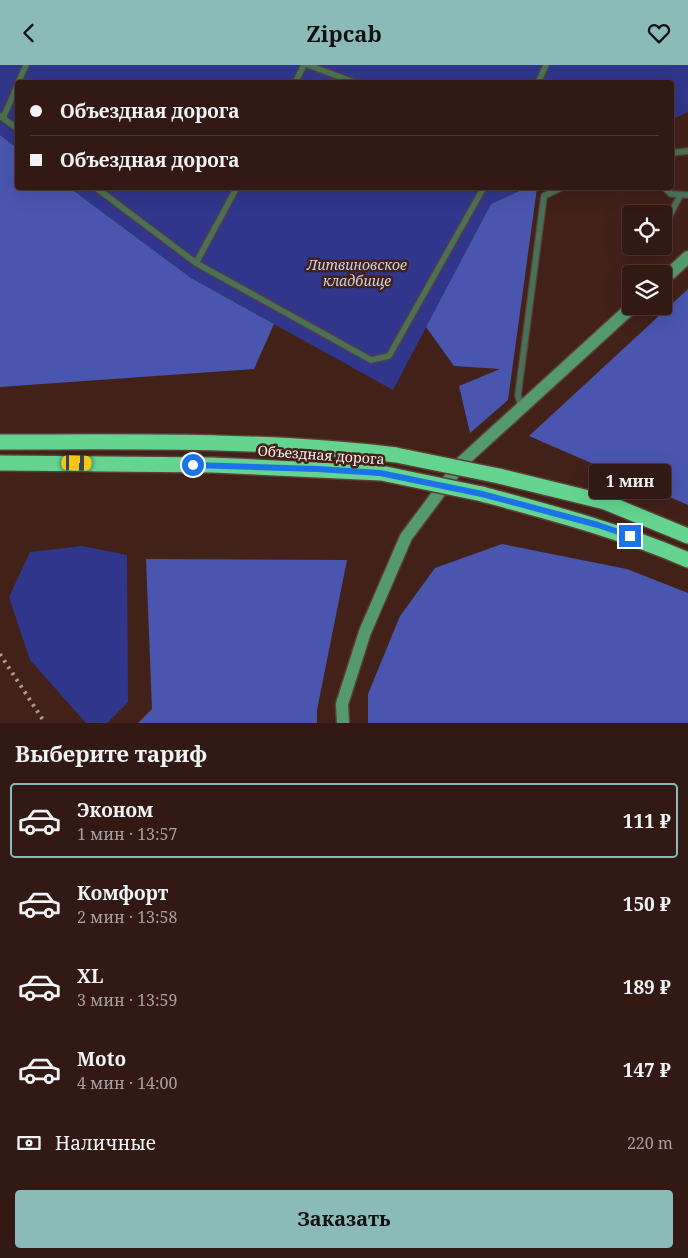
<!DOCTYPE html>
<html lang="ru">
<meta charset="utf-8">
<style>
body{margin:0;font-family:"Noto Serif",serif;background:#3a221c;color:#f1f3f6;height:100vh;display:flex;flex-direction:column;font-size:19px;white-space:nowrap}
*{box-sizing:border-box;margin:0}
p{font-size:16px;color:#a8a0a0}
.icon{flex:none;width:28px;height:28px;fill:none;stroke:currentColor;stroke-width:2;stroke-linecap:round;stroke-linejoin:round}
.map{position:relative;height:658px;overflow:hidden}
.side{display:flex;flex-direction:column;background:#321913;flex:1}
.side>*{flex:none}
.banner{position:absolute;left:15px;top:15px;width:659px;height:110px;border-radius:5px;box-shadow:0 5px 20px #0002,0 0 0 1px #4d3833;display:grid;align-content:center;height:110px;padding:0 15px;background:#321913}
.tools{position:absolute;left:622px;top:140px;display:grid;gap:10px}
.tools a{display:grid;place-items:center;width:50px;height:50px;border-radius:5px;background:#321913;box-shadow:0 5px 20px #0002,0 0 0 1px #4d3833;font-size:25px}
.end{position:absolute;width:22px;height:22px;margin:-11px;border:6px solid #1a73e8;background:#fff;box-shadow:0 0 0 2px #fff}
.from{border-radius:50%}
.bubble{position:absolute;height:35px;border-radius:5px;background:#321913;box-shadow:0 5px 20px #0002,0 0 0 1px #4d3833;font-size:16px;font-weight:700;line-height:35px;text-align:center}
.car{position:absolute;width:15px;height:30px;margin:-15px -8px;border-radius:6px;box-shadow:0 0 4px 1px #0007;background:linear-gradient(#f5c518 24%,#345 0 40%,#f5c518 0 76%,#345 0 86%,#f5c518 0)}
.banner b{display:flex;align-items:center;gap:18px;height:48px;font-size:19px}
.banner b+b{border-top:1px solid #4d3833}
.banner i{width:12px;height:12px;background:#f1f3f6}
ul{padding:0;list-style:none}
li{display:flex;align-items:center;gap:15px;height:75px;margin:0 10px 8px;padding:0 5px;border:2px solid transparent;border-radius:5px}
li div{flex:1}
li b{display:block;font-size:19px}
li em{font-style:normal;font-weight:700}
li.active{border-color:#8bbbb9}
li>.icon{width:45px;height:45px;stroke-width:1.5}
h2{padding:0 15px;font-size:22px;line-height:60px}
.pay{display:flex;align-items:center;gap:12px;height:55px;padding:0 15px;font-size:19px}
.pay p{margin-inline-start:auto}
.primary-button{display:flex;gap:10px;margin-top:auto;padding:10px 15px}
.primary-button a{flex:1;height:58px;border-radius:5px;background:#8bbbb9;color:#111;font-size:20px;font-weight:700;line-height:58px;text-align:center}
header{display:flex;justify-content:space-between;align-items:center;height:65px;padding:0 15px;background:#8bbbb9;color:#111;font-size:22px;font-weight:700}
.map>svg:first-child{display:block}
.green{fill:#30368b}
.forest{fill:#4a55af}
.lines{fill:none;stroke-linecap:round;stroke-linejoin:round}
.lane-casing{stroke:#5c3e36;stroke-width:8}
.secondary-casing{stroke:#5c3e36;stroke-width:15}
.highway-casing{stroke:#5c3e36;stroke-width:18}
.lane{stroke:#487257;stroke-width:5.5}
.secondary{stroke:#559a6e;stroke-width:12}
.highway{stroke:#64d490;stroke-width:15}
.rail{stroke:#af9994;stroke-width:4;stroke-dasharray:2.5 5;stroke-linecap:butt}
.highway-bridge-casing{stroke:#5c3e36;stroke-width:18;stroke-linecap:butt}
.highway-bridge{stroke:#64d490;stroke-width:15}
.route{stroke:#1a73e8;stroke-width:6}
.labels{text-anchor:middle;stroke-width:5;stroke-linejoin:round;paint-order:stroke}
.park-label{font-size:14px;font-style:italic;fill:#ccd2eb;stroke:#422119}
.street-label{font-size:14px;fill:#fcefeb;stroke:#422119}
</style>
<header><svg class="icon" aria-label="back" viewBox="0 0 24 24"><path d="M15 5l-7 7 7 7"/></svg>Zipcab<svg class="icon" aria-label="heart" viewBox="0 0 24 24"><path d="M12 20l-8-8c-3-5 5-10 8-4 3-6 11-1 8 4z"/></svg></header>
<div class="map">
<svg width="688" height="658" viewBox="0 0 688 658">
<rect width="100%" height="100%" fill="#422119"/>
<!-- green -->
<g class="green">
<path d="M0 0H688V47L671 55V18H18L17 83 0 70Z"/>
<path d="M70 123H526L491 139 393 325 191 213Z"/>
<path d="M82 481 127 490 128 637 107 658H86L30 595 9 532 30 487Z"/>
</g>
<!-- forest -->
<g class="forest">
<path d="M0 70 17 83 18 122 70 123 191 213 274 259 254 304 0 322Z"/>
<path d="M526 123H537L508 335 470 368 459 321 500 304 454 301 426 262 491 139Z"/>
<path d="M688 224V440L529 371Z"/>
<path d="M502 479 627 504 688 528V658H368V629L400 551 435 503Z"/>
<path d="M146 494 347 495 317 645V658H138L152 644Z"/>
</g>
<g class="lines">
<!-- lane casing -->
<g class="lane-casing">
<g id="lane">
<path d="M308 0 356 18"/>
<path d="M18 18 26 0"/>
<path d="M295 18 304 0"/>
<path d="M538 18 546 0"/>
<path d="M0 51 18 64"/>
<path d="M3 53 18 19"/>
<path d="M671 88 688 86"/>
<path d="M95 122 196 198 371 295 389 291 484 122"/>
<path d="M664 122 671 129 688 130"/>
<path d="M665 159 680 131"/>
<path d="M196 198 237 122"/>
<path d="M521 342 518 330 544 131 563 122"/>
</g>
</g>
<!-- secondary casing -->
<g class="secondary-casing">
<g id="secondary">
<path d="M664 214 688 192"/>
<path d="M343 658 342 639 365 567 406 472 462 397 633 241"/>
</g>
</g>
<!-- highway casing -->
<g class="highway-casing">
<g id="highway">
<path d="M0 377C132 377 265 374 396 390"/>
<path d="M0 398 212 400 381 408"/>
<path d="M499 411 605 437 688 471"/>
<path d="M482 429C552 448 621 466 688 495"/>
</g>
</g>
<!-- lane -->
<use href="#lane" class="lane"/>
<!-- secondary -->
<use href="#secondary" class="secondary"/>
<!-- highway -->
<use href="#highway" class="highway"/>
<!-- rail -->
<path class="rail" d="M0 589 45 658"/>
<!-- highway-bridge casing -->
<g class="highway-bridge-casing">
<g id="highway-bridge">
<path d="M396 390 499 411"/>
<path d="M381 408 482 429"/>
</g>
</g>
<!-- highway-bridge -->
<use href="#highway-bridge" class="highway-bridge"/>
</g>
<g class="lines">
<!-- route -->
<path class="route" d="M193 400 317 404 380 408 482 429 598 460 630 471"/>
</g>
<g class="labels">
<!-- park labels -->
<g class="park-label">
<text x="357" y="205">Литвиновское<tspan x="357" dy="16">кладбище</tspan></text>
</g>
<!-- street labels -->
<g class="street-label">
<text transform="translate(321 390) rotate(4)" y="5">Объездная дорога</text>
</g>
</g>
</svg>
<div class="tools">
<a><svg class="icon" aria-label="locate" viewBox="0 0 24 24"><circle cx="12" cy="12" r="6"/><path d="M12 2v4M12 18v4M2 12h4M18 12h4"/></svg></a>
<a><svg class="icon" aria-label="layers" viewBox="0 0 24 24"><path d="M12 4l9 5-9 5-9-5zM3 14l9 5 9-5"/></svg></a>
</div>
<i class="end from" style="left:193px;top:400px"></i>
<i class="end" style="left:630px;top:471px"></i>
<div class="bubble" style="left:589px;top:399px;width:82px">1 мин</div>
<i class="car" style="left:77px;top:398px;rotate:91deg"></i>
<div class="banner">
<b><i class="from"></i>Объездная дорога</b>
<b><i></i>Объездная дорога</b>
</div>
</div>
<section class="side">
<h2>Выберите тариф</h2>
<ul>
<li class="active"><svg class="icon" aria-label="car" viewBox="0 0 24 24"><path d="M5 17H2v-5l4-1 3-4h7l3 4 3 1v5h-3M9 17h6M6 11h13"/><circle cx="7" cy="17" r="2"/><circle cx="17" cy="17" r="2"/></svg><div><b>Эконом</b><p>1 мин · 13:57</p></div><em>111 ₽</em></li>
<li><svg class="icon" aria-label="car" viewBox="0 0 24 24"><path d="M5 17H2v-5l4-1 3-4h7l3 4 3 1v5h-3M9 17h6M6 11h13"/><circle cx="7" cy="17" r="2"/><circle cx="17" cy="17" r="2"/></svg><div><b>Комфорт</b><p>2 мин · 13:58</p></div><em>150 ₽</em></li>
<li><svg class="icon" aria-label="car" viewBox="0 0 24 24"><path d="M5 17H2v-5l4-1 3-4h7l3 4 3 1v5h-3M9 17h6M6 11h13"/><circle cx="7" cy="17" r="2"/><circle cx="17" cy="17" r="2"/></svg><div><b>XL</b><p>3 мин · 13:59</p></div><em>189 ₽</em></li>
<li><svg class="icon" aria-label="car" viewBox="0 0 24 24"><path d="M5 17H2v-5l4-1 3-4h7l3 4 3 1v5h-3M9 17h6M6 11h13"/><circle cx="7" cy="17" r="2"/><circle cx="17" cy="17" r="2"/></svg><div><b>Moto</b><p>4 мин · 14:00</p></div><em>147 ₽</em></li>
</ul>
<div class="pay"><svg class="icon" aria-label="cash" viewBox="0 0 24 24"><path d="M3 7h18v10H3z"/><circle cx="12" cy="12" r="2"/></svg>Наличные<p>220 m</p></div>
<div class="primary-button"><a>Заказать</a></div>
</section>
